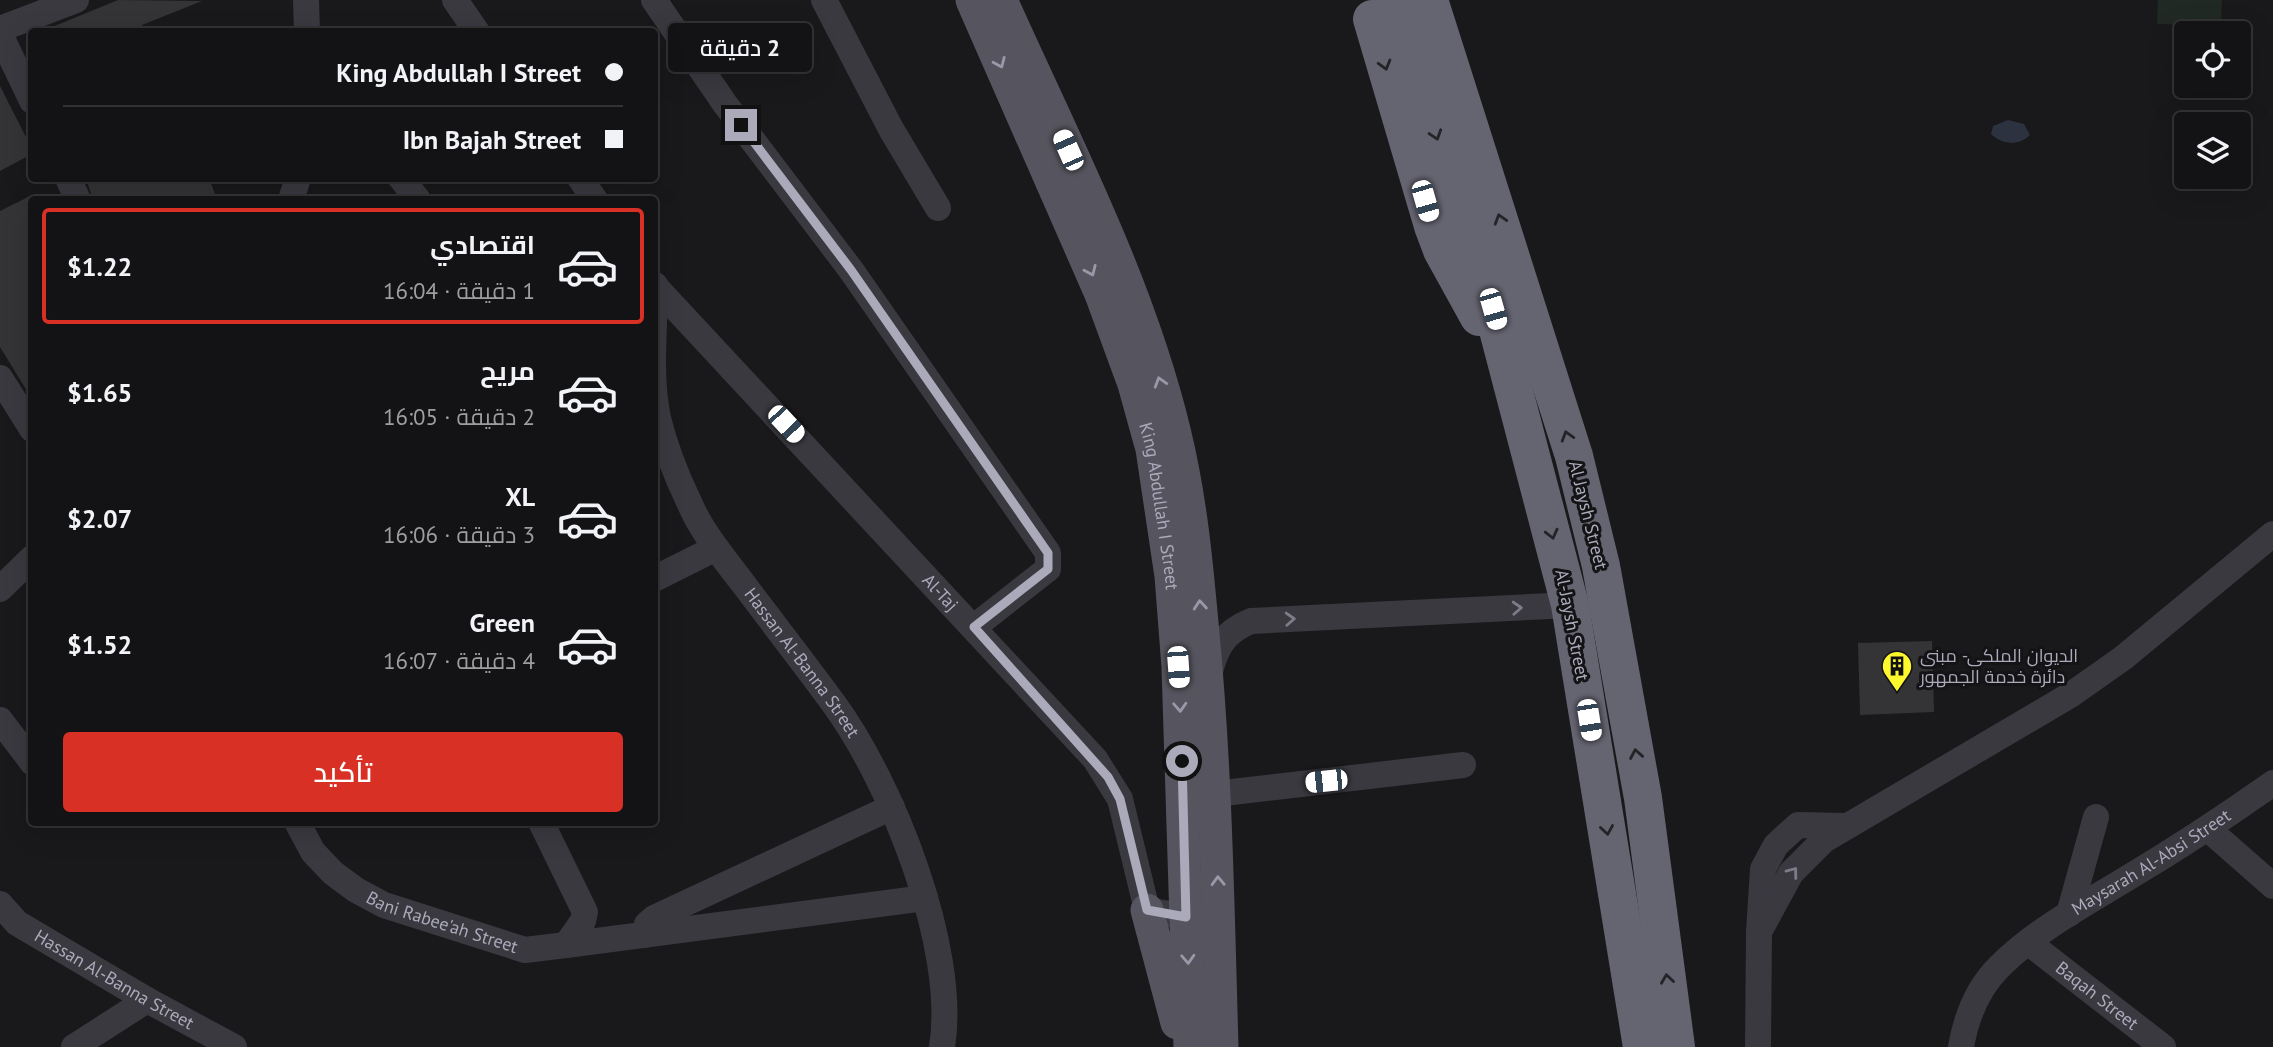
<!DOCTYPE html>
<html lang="ar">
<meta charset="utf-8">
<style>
body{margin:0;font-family:"PT Sans",Cairo,sans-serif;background:#1c1b1d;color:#f1f3f6;direction:rtl;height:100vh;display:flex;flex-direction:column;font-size:26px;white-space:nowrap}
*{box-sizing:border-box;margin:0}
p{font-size:23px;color:#9d9ea0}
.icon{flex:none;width:38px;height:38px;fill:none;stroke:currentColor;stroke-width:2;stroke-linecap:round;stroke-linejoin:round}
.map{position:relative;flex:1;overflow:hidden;direction:ltr}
.details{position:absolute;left:28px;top:196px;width:630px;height:630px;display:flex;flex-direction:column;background:#131214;border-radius:7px;box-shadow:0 7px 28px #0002,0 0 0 2px #323234;direction:rtl}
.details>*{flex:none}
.hud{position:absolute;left:28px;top:28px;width:630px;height:154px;border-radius:7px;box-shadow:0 7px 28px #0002,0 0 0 2px #323234;direction:rtl;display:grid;align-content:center;height:154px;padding:0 35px;background:#131214}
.fabs{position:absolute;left:2174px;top:21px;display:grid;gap:14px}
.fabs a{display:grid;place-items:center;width:77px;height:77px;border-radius:7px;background:#131214;box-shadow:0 7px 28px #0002,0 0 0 2px #323234;font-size:35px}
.end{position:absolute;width:32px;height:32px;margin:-16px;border:9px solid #aab;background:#111;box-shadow:0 0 0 4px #111}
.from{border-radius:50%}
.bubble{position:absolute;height:49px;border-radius:7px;background:#131214;box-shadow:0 7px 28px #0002,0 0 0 2px #323234;font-size:23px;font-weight:600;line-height:49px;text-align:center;direction:rtl}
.car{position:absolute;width:21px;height:42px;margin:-21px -10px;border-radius:9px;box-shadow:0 0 5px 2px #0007;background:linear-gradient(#fff 24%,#345 0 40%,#fff 0 76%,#345 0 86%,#fff 0)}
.hud b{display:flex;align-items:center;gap:24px;height:66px;font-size:26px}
.hud b+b{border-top:2px solid #323234}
.hud i{width:18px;height:18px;background:#f1f3f6}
ul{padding:12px 0 0;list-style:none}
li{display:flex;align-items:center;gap:21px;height:116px;margin:0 14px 10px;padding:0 21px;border:4px solid transparent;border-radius:7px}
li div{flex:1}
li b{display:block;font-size:26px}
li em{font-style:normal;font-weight:600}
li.selected{border-color:#d93025}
li>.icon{width:63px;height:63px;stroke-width:1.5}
.action{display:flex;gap:14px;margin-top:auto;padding:14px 35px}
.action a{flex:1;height:80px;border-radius:7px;background:#d93025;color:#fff;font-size:28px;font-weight:600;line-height:80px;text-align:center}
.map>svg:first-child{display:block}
.green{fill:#202923}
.water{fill:#2d3240}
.building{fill:#343336}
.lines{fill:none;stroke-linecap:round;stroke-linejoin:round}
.minor{stroke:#3a3940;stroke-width:26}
.major{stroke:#56555f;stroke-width:33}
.highway{stroke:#656471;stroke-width:38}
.oneway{stroke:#9999a9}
.oneway2{stroke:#242327}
.oneway3{stroke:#7d7d8a}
.route{stroke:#aab;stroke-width:9}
.labels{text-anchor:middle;stroke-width:6;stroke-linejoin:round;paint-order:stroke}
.street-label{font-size:18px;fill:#aab;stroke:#141315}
.poi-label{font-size:18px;fill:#aab;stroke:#141315;text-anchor:start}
</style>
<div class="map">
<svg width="2273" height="1047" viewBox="0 0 2273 1047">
<rect width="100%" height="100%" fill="#19181a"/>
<!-- green -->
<path class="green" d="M2158 0H2222L2221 26 2157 24Z"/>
<!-- water -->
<path class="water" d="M2008 120 2024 124 2030 135C2019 146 2002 145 1991 134L1993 126Z"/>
<!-- building -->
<g class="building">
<path d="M118 0 202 1 142 25 144 32H40Z"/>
<path d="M0 86 32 149V154L0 171Z"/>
<path d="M86 178H209L215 194 201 200H93Z"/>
<path d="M32 195V399L0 347V211Z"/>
<path d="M1932 641 1934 712 1860 715 1858 643Z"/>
</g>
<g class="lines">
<!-- minor -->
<g class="minor">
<path d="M306 0 307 32"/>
<path d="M455 0 477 32"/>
<path d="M654 0 725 104 851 270 1048 553V569L974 627"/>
<path d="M824 0 891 129 938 208"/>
<path d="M0 29 76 0"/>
<path d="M0 34 32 101"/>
<path d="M68 178 78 200"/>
<path d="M401 178 418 200"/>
<path d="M580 178 595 200"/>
<path d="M291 200 298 178"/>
<path id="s1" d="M654 285 1095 759 1120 799 1147 910 1204 920"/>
<path id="s2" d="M655 285C655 328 649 376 658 418 665 447 676 475 689 502 701 531 723 557 742 582 772 622 804 663 834 704 892 784 958 948 942 1047"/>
<path d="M0 378 32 429"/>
<path d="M654 579 716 548"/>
<path d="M0 589 32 558"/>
<path d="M1209 675C1216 647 1224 632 1251 621L1570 605"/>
<path d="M0 720 32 762"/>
<path d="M1215 794 1463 765"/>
<path id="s3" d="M297 822 313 852 333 873 356 890 384 905 525 950 566 945 583 921 585 912 541 822"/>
<path d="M2208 829 2273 886"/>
<path id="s4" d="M0 904 17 923 147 1000 234 1047"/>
<path d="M2069 914 2096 817"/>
<path d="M1759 932 1791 873 1824 840 2072 694 2123 658 2273 534"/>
<path d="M645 935 647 924 654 918 892 807"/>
<path id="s5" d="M2029 943 2163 1047"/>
<path d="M566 945 925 898"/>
<path d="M74 1047 147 1000"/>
<path d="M1758 1047 1759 932 1763 869 1776 845 1798 825 1846 826"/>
<path id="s6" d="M1961 1047C1966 1018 1978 988 1999 967 2035 931 2083 905 2126 879 2176 849 2225 817 2273 783"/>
</g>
<!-- major -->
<g class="major">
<path id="s7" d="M972 0 1101 294 1134 384 1152 449 1171 576 1178 667 1190 1047"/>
<path d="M1001 0C1064 141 1139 283 1175 434 1191 500 1197 567 1203 634 1216 771 1218 909 1222 1047"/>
<path d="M1147 910 1177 1023"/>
</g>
<!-- highway -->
<g class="highway">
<path d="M1392 0 1487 288 1570 605 1642 1047"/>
<path d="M1429 0 1574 456 1601 566 1643 798 1676 1047"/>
<path d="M1372 19 1433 226 1442 250 1479 317"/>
</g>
</g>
<!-- one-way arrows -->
<defs><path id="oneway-chevron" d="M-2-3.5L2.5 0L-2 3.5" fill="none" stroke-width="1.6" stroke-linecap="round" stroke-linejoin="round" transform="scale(1.75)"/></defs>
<g class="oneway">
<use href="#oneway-chevron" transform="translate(1000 63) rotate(66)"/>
<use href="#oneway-chevron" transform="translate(1091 271) rotate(66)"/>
<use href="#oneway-chevron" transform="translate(1160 382) rotate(-107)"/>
<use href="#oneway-chevron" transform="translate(1200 605) rotate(-95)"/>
<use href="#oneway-chevron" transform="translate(1180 707) rotate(87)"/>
<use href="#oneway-chevron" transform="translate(1218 881) rotate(-92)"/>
<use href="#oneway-chevron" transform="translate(1188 959) rotate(87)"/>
</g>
<g class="oneway2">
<use href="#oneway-chevron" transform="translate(1385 65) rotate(74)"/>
<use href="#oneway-chevron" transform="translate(1436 135) rotate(72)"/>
<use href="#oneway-chevron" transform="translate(1500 219) rotate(-107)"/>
<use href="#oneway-chevron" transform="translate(1567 436) rotate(-107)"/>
<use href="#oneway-chevron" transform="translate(1552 534) rotate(76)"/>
<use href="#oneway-chevron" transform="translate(1636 754) rotate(-100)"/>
<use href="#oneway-chevron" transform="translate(1607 830) rotate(81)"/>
<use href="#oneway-chevron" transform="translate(1667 979) rotate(-98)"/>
</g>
<g class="oneway3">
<use href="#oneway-chevron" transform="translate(1517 608) rotate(-3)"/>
<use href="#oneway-chevron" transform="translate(1290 619) rotate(-3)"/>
<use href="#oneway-chevron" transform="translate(1793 872) rotate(-53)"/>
</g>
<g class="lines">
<!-- route -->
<path class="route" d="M741 125 851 270 1048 553V569L974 627 1108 777 1120 799 1147 910 1186 917 1182 761"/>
</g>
<!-- icons -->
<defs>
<g id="building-pin" transform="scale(1.575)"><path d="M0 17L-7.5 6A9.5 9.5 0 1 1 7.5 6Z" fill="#fdf72d" stroke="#141315"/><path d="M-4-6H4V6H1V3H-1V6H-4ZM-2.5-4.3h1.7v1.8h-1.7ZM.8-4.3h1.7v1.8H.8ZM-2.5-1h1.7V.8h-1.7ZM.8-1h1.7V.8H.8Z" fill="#111"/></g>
</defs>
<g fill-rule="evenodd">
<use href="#building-pin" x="1897" y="666"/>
</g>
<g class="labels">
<!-- street labels -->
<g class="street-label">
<text dy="6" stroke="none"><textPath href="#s7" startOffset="542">King Abdullah I Street</textPath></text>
<text transform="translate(1588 515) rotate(76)" y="6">Al Jaysh Street</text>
<text dy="6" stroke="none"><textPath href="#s1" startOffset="420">Al-Taj</textPath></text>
<text transform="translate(1572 625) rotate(79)" y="6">Al-Jaysh Street</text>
<text dy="6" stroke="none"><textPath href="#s2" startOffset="420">Hassan Al-Banna Street</textPath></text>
<text dy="6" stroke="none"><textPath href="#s6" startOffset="275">Maysarah Al-Absi Street</textPath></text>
<text dy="6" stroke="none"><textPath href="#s3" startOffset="184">Bani Rabee'ah Street</textPath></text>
<text dy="6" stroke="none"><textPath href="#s4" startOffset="138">Hassan Al-Banna Street</textPath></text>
<text dy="6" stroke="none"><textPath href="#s5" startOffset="86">Baqah Street</textPath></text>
</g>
<!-- poi labels -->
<g class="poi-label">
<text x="1920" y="662">الديوان الملكي- مبنى<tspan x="1920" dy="21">دائرة خدمة الجمهور</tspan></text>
</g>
</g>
</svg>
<div class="fabs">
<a><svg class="icon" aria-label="locate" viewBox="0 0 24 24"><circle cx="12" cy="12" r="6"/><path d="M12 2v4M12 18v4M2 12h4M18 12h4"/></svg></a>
<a><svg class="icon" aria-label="layers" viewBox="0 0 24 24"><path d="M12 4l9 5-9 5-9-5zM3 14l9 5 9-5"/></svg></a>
</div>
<i class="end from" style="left:1182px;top:761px"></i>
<i class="end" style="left:741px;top:125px"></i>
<div class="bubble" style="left:668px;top:23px;width:144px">2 دقيقة</div>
<i class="car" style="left:1068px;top:150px;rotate:336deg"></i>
<i class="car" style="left:1425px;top:201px;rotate:164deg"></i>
<i class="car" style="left:1493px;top:309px;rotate:164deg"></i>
<i class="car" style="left:786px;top:424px;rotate:137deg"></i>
<i class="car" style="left:1178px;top:667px;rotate:176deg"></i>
<i class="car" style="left:1589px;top:720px;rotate:171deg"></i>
<i class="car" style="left:1326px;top:781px;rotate:264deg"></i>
<div class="hud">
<b><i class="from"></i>King Abdullah I Street</b>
<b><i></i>Ibn Bajah Street</b>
</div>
<section class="details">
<ul>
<li class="selected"><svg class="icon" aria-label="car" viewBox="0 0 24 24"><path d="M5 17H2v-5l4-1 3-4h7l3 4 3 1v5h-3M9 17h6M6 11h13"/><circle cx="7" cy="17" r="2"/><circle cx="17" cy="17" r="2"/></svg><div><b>اقتصادي</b><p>1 دقيقة · 16:04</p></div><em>$1.22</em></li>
<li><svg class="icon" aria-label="car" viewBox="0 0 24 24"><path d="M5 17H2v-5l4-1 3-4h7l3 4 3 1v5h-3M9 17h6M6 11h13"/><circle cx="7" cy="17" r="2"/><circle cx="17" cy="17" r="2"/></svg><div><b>مريح</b><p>2 دقيقة · 16:05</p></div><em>$1.65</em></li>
<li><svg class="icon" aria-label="car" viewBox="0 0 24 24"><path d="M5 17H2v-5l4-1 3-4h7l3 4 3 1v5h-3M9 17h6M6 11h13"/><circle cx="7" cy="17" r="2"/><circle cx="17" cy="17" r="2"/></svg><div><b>XL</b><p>3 دقيقة · 16:06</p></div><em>$2.07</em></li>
<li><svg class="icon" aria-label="car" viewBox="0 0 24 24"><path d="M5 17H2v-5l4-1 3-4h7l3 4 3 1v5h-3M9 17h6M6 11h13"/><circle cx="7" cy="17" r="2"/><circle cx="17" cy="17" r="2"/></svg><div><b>Green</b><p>4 دقيقة · 16:07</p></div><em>$1.52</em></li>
</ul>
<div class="action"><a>تأكيد</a></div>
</section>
</div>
